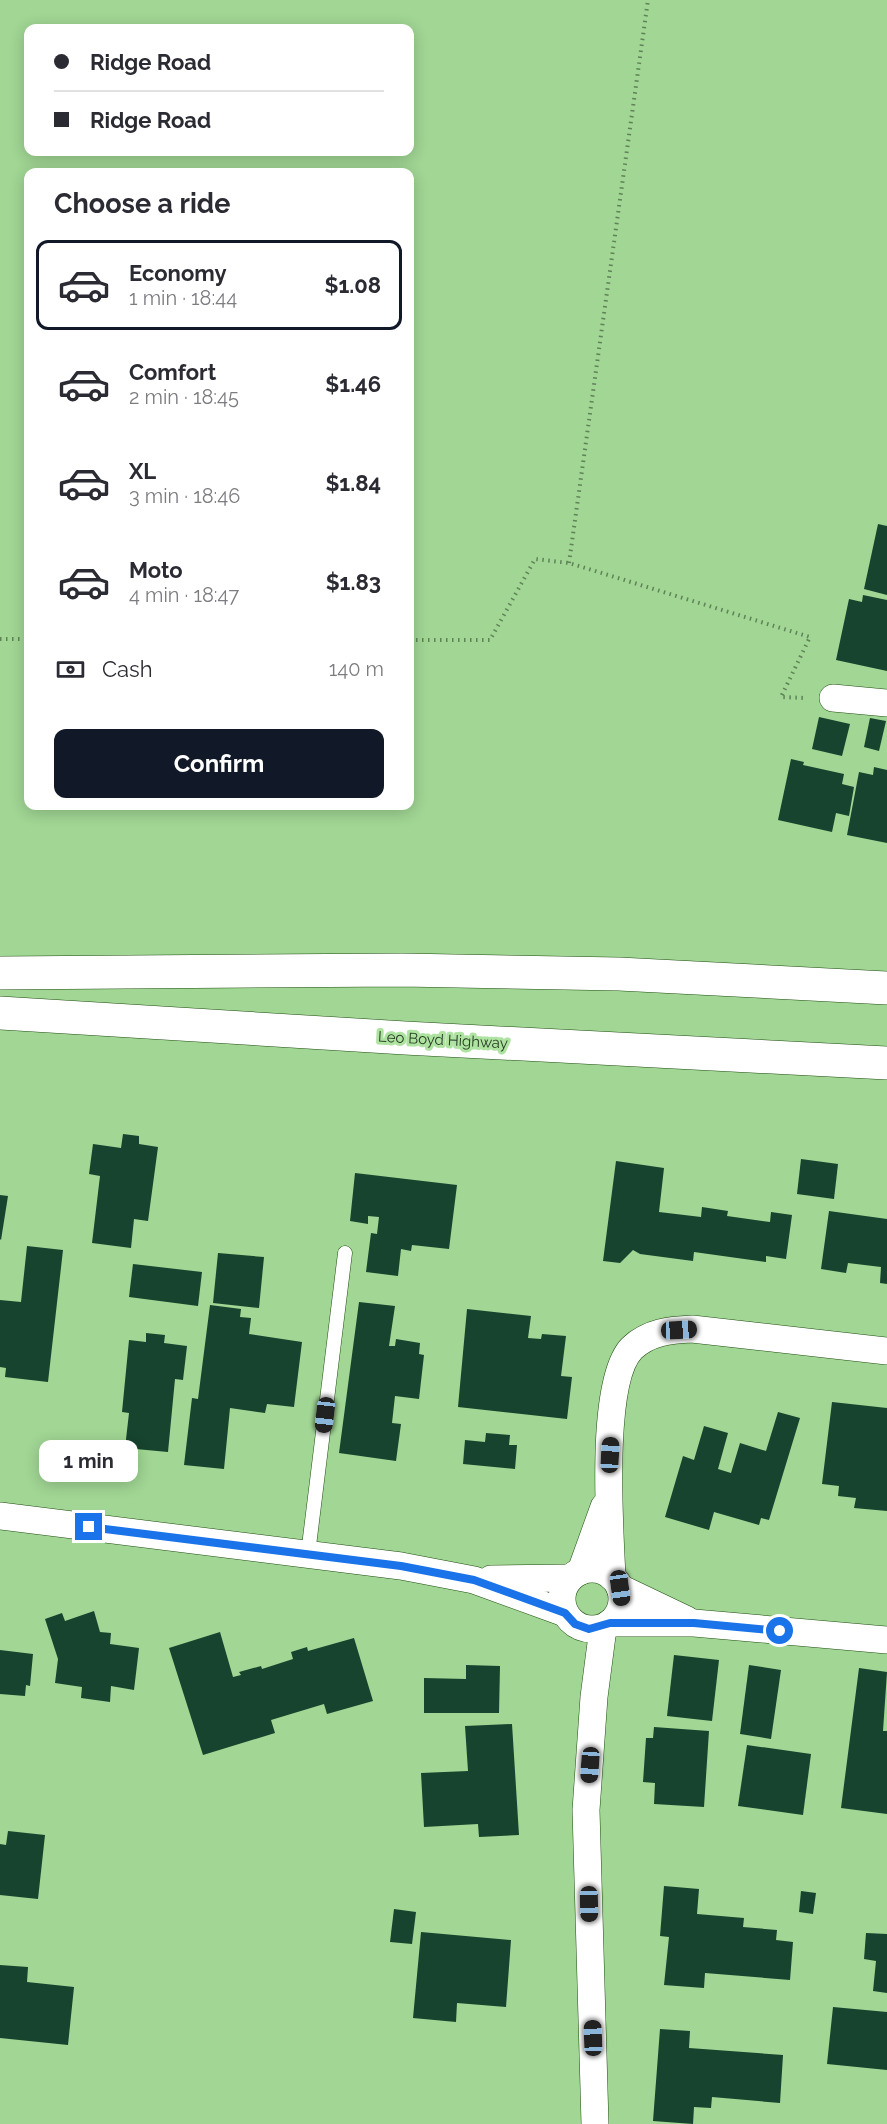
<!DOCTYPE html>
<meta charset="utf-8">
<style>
body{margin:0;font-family:Raleway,sans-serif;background:#f2f2f3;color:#2b2b33;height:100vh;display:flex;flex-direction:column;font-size:22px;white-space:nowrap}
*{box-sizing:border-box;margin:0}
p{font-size:20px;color:#7c7c81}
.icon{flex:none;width:33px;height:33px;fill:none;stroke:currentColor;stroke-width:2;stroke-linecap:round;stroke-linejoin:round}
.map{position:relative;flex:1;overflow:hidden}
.sheet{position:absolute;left:24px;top:168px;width:390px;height:642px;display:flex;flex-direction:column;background:#fff;border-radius:12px;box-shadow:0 3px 15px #0003}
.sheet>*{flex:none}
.guide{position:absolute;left:24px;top:24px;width:390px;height:132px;border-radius:12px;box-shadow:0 3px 15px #0003;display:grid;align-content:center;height:132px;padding:0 30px;background:#fff}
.end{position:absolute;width:27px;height:27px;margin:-14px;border:8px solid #1a73e8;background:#fff;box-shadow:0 0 0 3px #fff}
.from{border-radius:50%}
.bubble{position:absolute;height:42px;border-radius:12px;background:#fff;box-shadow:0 3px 15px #0003;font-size:20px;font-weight:700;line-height:42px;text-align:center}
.car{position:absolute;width:18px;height:36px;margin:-18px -9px;border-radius:8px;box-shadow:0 0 4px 2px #0007;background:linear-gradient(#222 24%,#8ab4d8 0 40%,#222 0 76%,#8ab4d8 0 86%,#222 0)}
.guide b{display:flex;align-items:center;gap:21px;height:57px;font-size:22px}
.guide b+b{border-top:2px solid #e1e1e2}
.guide i{width:15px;height:15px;background:#2b2b33}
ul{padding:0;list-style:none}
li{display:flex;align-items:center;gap:18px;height:90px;margin:0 12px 9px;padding:0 18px;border:3px solid transparent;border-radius:12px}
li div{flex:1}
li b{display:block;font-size:22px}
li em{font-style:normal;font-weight:700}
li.selected{border-color:#111827}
li>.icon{width:54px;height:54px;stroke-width:1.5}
h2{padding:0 30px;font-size:27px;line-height:72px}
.pay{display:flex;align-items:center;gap:15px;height:66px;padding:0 30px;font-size:22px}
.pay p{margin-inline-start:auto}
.action{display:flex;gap:12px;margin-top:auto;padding:12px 30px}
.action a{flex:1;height:69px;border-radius:12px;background:#111827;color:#fff;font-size:24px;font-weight:700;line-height:69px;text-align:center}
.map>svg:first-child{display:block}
.building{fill:#16442e}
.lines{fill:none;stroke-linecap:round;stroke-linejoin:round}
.lane-casing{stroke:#1e4e0f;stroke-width:15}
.street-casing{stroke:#1e4e0f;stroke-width:28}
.highway-casing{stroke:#1e4e0f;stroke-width:34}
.path{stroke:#5f8357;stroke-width:4;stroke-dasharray:1.5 4.5;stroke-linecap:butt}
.lane{stroke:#fff;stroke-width:14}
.street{stroke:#fff;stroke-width:27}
.highway{stroke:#fff;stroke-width:33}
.route{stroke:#1a73e8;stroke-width:8}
.labels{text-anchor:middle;stroke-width:6;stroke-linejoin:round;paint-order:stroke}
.street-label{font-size:15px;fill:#283d23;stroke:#aee3a1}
</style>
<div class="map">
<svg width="887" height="2124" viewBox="0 0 887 2124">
<rect width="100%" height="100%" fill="#a1d694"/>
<!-- building -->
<g class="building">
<path d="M878 524 887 526V595L864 589Z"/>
<path d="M863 595 887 600V671L836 660 849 599 862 602Z"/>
<path d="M819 717 850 724 842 756 812 749Z"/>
<path d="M870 718 886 721 879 751 864 747Z"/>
<path d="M791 759 804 762 803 765 844 774 842 784 854 787 849 816 836 813 832 832 778 820Z"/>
<path d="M874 767 887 770V843L847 835 859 772 873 775Z"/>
<path d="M123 1134 139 1136V1144L158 1147 148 1221 134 1219 131 1248 92 1243 100 1176 89 1174 93 1144 121 1148Z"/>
<path d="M801 1159 838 1164 834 1199 797 1194Z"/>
<path d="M616 1161 664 1168 659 1212 701 1217 702 1207 728 1211 727 1216 770 1222 771 1212 792 1215 786 1259 766 1256V1262L694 1252 693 1261 640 1254 633 1250 620 1263 603 1261Z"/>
<path d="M355 1173 457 1185 449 1249 412 1245 411 1251 401 1249 398 1276 366 1272 371 1233 377 1234 379 1217 368 1216V1224L350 1221Z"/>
<path d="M0 1195 8 1196 1 1240 0 1239Z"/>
<path d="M829 1211 887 1219V1284L880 1283 881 1267 848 1263 846 1273 821 1269Z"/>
<path d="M27 1246 63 1250 48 1382 5 1377 6 1368 0 1367V1300L21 1302Z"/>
<path d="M218 1253 264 1257 259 1308 213 1303Z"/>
<path d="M133 1264 202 1272 198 1306 129 1297Z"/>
<path d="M359 1302 395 1306 389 1346H395L396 1339 420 1343 419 1354 424 1355 419 1399 395 1396 392 1423 401 1424 396 1461 339 1453Z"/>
<path d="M210 1305 241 1309 240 1317 251 1318 249 1334 302 1342 294 1407 267 1404 265 1413 230 1408 224 1469 184 1465 192 1398 198 1399Z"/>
<path d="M467 1309 531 1316 528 1338 541 1339 542 1334 566 1336 561 1376 572 1377 567 1419 458 1407Z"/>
<path d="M146 1333 165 1335 164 1343 187 1346 183 1380 175 1379 168 1452 125 1448 129 1413 122 1412 129 1340 146 1342Z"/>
<path d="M832 1402 887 1408V1511L854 1508 856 1498 838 1496 839 1486 822 1484Z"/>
<path d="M778 1412 800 1418 769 1520 761 1518 759 1525 714 1512 709 1530 665 1517 683 1456 694 1460 704 1426 728 1433 718 1469 731 1473 740 1443 766 1451Z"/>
<path d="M486 1433 510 1435 509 1445H517L515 1469 463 1464 465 1440 485 1442Z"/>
<path d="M94 1611 100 1632 111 1633 110 1644 139 1648 134 1690 111 1686 110 1702 81 1698 82 1687 55 1683 58 1659 45 1619 62 1613 65 1621Z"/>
<path d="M220 1632 233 1677 241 1675 239 1672 261 1666 262 1669 293 1659 291 1652 307 1647 308 1651 354 1638 373 1701 327 1714 324 1704 271 1720 275 1733 203 1755 169 1648Z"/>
<path d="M0 1650 33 1654 30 1686 26 1685 25 1696 0 1694Z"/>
<path d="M674 1655 719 1660 712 1721 667 1716Z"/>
<path d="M466 1665 500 1666 499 1713H424V1678L466 1679Z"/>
<path d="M749 1665 781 1670 771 1739 740 1734Z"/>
<path d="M859 1668 887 1672 883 1731H887V1814L841 1808Z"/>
<path d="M512 1724 519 1835 479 1837 478 1824 424 1827 421 1773 468 1771 465 1726Z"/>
<path d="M654 1727 709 1731 704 1807 654 1804 655 1783 643 1782 646 1738H653Z"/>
<path d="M747 1745 811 1754 803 1815 738 1806Z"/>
<path d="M8 1831 45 1835 38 1899 0 1895V1844L6 1845Z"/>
<path d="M664 1886 699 1889 697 1914 744 1918 743 1927 777 1930 776 1940 793 1942 790 1980 705 1973 704 1988 664 1985 669 1937 660 1936Z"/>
<path d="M801 1891 816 1893 813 1914 799 1912Z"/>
<path d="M394 1909 416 1912 412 1944 390 1942Z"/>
<path d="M421 1932 511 1940 506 2007 457 2003 456 2022 413 2018Z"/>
<path d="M866 1933 887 1934V1993L873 1991 876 1961 864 1959Z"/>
<path d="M0 1965 28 1967 27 1982 74 1987 68 2045 0 2038Z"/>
<path d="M833 2007 887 2012V2070L827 2064Z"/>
<path d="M660 2029 690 2031 689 2048 783 2055 780 2103 712 2097 711 2108 694 2107 693 2124 653 2121Z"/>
</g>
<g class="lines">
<!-- lane casing -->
<g class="lane-casing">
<path id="lane" d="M308 1554 345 1253"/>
</g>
<!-- street casing -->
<g class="street-casing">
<g id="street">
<path d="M833 698 887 703"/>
<path d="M0 1516 401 1566 474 1580 565 1613"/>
<circle cx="592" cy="1599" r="30"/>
<path d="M581 1571 604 1507"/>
<path d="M612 1577C610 1530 599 1381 632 1348 649 1332 670 1330 692 1329L887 1351"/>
<path d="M491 1579 570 1578"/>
<path d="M620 1588 687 1620"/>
<path d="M610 1623H694L887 1640"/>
<path d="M595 2124 586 1810 594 1697 603 1628"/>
</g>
</g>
<!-- highway casing -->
<g class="highway-casing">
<g id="highway">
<path d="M0 973 402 970 619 974 887 988"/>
<path d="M0 1013 405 1038 887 1063"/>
</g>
</g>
<!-- path -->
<g class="path">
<path d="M569 563 648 0"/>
<path d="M0 639H28"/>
<path d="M410 640H490L535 559 569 563 810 637 781 697 805 698"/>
</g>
<!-- lane -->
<use href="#lane" class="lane"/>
<!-- street -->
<use href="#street" class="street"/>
<!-- highway -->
<use href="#highway" class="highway"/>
</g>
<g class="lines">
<!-- route -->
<path class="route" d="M89 1527 401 1566 474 1580 565 1613 575 1624 589 1629 610 1623H694L780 1631"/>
</g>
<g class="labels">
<!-- street labels -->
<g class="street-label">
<text transform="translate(443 1040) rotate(3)" y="5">Leo Boyd Highway</text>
</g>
</g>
</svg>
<i class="end from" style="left:780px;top:1631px"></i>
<i class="end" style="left:89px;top:1527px"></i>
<div class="bubble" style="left:39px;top:1440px;width:99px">1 min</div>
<i class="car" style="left:679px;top:1330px;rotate:87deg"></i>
<i class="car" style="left:325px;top:1415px;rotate:187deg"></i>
<i class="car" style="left:610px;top:1455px;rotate:3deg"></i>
<i class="car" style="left:620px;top:1588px;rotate:172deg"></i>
<i class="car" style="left:590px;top:1765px;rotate:184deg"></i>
<i class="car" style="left:589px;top:1904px;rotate:179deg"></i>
<i class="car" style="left:593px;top:2038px;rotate:358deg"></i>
<div class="guide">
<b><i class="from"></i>Ridge Road</b>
<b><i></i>Ridge Road</b>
</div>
<section class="sheet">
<h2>Choose a ride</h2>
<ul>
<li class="selected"><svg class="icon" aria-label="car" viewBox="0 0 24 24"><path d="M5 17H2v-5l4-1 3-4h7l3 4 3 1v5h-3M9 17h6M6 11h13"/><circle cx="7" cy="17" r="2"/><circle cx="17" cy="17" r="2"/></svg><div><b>Economy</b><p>1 min · 18:44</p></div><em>$1.08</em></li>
<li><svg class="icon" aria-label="car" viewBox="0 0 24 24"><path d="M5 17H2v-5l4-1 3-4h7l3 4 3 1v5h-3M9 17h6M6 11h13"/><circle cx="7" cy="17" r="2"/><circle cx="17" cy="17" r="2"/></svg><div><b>Comfort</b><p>2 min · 18:45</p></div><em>$1.46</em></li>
<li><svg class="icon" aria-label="car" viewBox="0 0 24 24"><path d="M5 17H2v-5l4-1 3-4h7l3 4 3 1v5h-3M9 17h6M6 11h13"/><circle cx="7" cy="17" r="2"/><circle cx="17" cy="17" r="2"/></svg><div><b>XL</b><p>3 min · 18:46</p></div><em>$1.84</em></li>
<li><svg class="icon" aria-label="car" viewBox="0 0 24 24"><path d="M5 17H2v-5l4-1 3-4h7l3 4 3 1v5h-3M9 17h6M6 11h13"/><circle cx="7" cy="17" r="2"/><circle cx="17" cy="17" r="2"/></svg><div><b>Moto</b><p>4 min · 18:47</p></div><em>$1.83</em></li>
</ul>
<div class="pay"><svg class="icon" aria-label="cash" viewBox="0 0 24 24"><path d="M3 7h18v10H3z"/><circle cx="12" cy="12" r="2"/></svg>Cash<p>140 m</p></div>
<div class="action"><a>Confirm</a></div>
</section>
</div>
